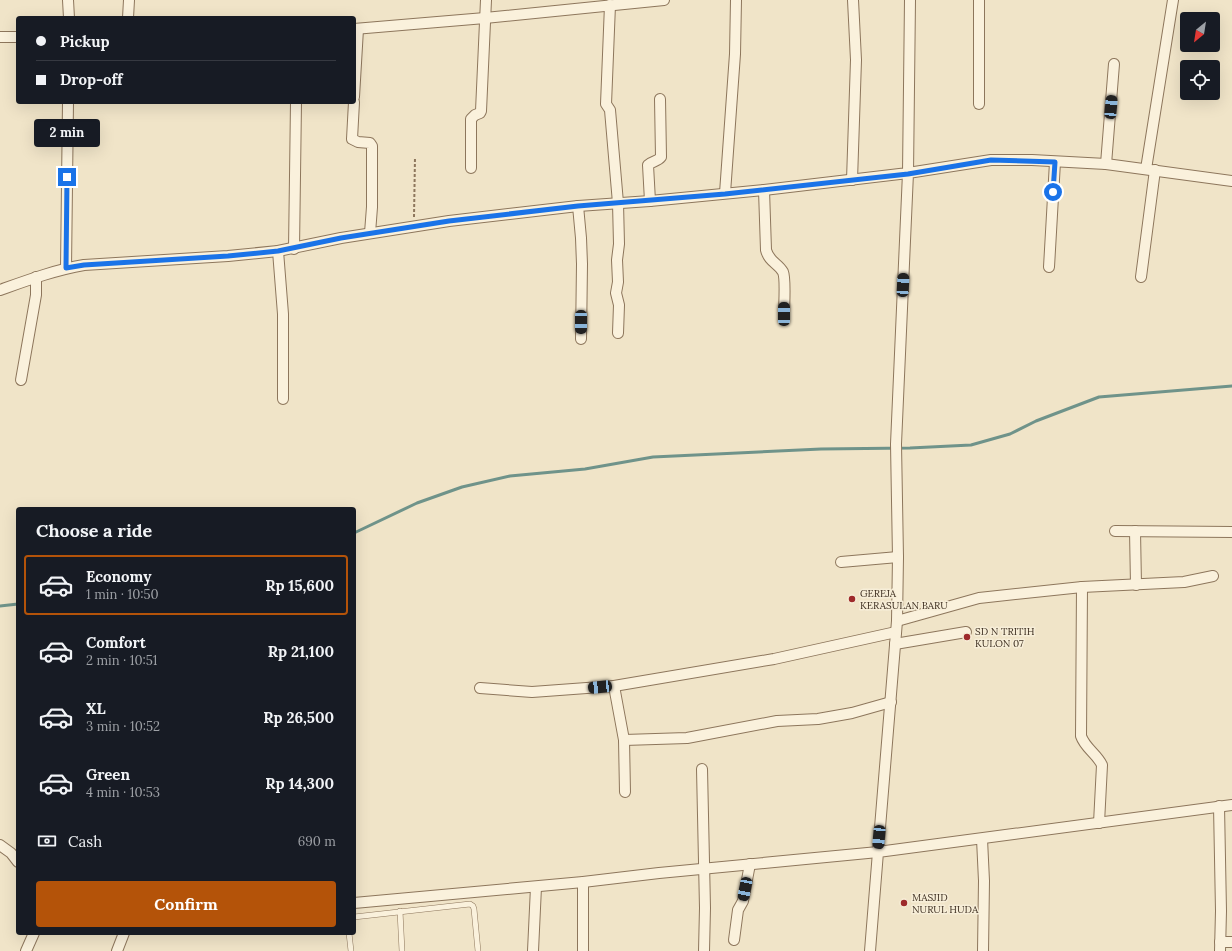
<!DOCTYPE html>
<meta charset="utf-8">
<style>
body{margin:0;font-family:Lora,serif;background:#20242c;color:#f1f3f6;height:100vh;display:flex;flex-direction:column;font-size:15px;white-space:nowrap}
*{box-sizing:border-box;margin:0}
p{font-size:13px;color:#9ea1a6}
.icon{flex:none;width:22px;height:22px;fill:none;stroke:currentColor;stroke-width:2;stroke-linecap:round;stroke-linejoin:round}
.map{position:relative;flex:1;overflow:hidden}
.drawer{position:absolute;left:16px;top:507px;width:340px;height:428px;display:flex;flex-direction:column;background:#171b24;border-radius:4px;box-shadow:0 4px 16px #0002}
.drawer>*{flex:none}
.banner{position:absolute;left:16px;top:16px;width:340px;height:88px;border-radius:4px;box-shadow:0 4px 16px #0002;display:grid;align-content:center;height:88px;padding:0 20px;background:#171b24}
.needle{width:26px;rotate:210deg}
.tools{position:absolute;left:1180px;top:12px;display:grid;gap:8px}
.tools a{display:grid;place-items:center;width:40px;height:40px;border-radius:4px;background:#171b24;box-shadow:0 4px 16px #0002;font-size:20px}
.end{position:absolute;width:18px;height:18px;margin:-9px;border:5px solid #1a73e8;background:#fff;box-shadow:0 0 0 2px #fff}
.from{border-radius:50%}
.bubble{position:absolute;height:28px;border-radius:4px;background:#171b24;box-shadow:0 4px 16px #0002;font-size:13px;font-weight:700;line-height:28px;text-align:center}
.car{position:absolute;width:12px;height:24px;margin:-12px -6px;border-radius:5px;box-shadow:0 0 3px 1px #0007;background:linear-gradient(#222 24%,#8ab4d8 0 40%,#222 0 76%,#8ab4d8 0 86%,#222 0)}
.banner b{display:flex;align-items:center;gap:14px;height:38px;font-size:15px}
.banner b+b{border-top:1px solid #363941}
.banner i{width:10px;height:10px;background:#f1f3f6}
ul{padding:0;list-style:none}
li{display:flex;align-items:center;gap:12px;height:60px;margin:0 8px 6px;padding:0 12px;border:2px solid transparent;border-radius:4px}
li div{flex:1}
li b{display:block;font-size:15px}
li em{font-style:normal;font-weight:700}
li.selected{border-color:#b45309}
li>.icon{width:36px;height:36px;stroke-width:1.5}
h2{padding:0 20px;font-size:18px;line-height:48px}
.pay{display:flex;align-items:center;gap:10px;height:44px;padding:0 20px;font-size:15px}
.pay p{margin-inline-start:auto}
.primary-button{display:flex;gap:8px;margin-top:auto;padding:8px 20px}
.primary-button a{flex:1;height:46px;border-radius:4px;background:#b45309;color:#fff;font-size:16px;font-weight:700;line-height:46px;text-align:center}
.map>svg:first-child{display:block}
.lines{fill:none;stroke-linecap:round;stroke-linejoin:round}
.stream{stroke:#6f938a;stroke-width:3}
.lane-casing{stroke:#8d765c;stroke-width:6}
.street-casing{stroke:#8d765c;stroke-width:12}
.path{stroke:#8d765c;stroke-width:2;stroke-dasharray:3 2;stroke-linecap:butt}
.lane{stroke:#faf1dc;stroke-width:5}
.street{stroke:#faf1dc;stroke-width:10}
.route{stroke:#1a73e8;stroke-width:5}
.poi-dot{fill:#9e2a2b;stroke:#f7eed8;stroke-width:1.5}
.labels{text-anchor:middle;stroke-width:3;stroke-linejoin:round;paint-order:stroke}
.poi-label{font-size:10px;fill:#3d2e20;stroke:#f7eed8;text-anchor:start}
</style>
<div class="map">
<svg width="1232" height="951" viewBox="0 0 1232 951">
<rect width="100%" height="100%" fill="#f0e4c8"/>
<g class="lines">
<!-- stream -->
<g class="stream">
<path d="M354 533 417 503 462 487 510 476 585 469 653 457 821 449 910 448 971 445 1010 434 1036 421 1099 397 1232 386"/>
<path d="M0 606 18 604"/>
</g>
<!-- lane casing -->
<g class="lane-casing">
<g id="lane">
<path d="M400 911 402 951"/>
<path d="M354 917 470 904 473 906 474 909 478 951"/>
<path d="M349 933 351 951"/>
</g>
</g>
<!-- street casing -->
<g class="street-casing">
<g id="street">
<path d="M68 0 69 18"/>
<path d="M610 5 606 104 610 110 618 203 619 244 617 260 618 282 616 293 619 305 618 333"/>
<path d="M128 18 129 0"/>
<path d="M354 29 485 18 664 0"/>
<path d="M0 37H18"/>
<path d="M354 97 358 29"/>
<path d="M354 102 352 139 358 142 370 143 372 146V207L370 233"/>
<path d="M979 104V0"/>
<path d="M1106 164 1114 64"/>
<path d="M471 168V119L475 115 480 113 481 111 486 0"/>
<path d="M1146 169 1173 0"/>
<path d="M852 180 856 60 853 0"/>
<path d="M764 190 766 250C769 262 778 263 783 272 786 279 784 305 784 314"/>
<path d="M725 193 735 54 736 0"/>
<path d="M650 201 648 165C652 161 657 162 661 157L660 99"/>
<path d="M578 206 581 238 582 264 581 339"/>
<path d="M294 249 296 102"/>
<path d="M278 251 283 314V399"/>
<path d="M1049 267 1055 162"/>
<path d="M66 268 68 102"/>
<path d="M1141 277 1155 170"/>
<path d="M0 290C28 280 55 270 84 265L228 256 278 251 341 238 449 221 578 206 650 201 764 190 908 173 910 0"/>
<path d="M21 380 36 295V277"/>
<path d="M1115 531 1232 532"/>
<path d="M1135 531 1136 585"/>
<path d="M841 562 898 557"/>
<path d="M1082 587 1081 736C1085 748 1097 754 1102 765L1099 823"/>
<path d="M897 621 979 598 1082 587 1184 582 1213 576"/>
<path d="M895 644 966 632"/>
<path d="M614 686 624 740 625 792"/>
<path d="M480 688 532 692 614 686 774 659 896 632"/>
<path d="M624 740 687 738 777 721 818 719 852 713 891 702"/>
<path d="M702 769 705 908 704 951"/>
<path d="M1219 806 1221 911 1220 951"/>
<path d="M982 839 984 881 983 951"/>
<path d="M0 845 11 853 18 862"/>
<path d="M583 882V951"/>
<path d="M354 903 583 882 659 873 878 852 897 621 898 557 896 444 908 173 991 160H1032L1106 164 1232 181"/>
<path d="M734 940 738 910 743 901 750 864"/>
<path d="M1220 942H1232"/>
<path d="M26 951 34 933"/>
<path d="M117 951 124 933"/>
<path d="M533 951 536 887"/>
<path d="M870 951 878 852 1232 805"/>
</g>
</g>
<!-- path -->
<path class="path" d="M414 217 415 157"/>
<!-- lane -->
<use href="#lane" class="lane"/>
<!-- street -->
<use href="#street" class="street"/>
</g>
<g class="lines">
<!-- route -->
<path class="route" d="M67 177 66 268 84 265 228 256 278 251 341 238 449 221 578 206 725 194 908 174 991 160 1055 162 1053 192"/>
</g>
<!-- markers -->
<g class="poi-dot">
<circle cx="852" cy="599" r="4"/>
<circle cx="967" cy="637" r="4"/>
<circle cx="904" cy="903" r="4"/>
</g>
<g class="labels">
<!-- poi labels -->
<g class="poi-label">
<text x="860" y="597">GEREJA<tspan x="860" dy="12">KERASULAN BARU</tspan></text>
<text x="975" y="635">SD N TRITIH<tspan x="975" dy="12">KULON 07</tspan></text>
<text x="912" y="901">MASJID<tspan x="912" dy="12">NURUL HUDA</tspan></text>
</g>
</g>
</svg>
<div class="tools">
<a><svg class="needle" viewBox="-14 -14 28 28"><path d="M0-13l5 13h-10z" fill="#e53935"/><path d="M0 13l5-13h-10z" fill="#9ea1a6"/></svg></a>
<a><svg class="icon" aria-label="locate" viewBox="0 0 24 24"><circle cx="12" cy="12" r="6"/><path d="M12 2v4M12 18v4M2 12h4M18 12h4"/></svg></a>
</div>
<i class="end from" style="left:1053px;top:192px"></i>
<i class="end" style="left:67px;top:177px"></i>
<div class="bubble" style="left:34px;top:119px;width:66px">2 min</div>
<i class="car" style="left:1111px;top:107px;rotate:5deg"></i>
<i class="car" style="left:903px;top:285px;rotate:3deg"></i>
<i class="car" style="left:784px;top:314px;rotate:0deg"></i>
<i class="car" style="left:581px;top:322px;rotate:180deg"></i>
<i class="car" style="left:600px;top:687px;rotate:264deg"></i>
<i class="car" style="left:879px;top:837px;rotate:185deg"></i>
<i class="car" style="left:745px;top:889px;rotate:191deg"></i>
<div class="banner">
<b><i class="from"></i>Pickup</b>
<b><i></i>Drop-off</b>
</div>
<section class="drawer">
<h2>Choose a ride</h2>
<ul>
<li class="selected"><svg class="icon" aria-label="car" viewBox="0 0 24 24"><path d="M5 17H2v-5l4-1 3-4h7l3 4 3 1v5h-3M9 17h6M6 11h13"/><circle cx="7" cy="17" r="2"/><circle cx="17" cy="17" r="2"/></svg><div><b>Economy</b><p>1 min · 10:50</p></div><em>Rp 15,600</em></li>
<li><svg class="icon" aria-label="car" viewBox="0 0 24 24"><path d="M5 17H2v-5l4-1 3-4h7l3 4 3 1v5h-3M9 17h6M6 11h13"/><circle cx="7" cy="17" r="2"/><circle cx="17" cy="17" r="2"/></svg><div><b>Comfort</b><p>2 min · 10:51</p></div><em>Rp 21,100</em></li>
<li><svg class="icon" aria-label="car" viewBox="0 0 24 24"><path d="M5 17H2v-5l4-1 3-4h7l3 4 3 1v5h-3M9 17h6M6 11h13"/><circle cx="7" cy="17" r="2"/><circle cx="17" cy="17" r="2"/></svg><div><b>XL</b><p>3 min · 10:52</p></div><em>Rp 26,500</em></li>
<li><svg class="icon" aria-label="car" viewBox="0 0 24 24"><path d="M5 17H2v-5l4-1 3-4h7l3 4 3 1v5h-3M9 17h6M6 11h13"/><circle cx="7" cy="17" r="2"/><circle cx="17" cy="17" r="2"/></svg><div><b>Green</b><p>4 min · 10:53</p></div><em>Rp 14,300</em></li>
</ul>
<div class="pay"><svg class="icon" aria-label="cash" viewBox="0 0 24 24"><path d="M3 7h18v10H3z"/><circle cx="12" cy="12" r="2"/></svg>Cash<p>690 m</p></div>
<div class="primary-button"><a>Confirm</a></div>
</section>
</div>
